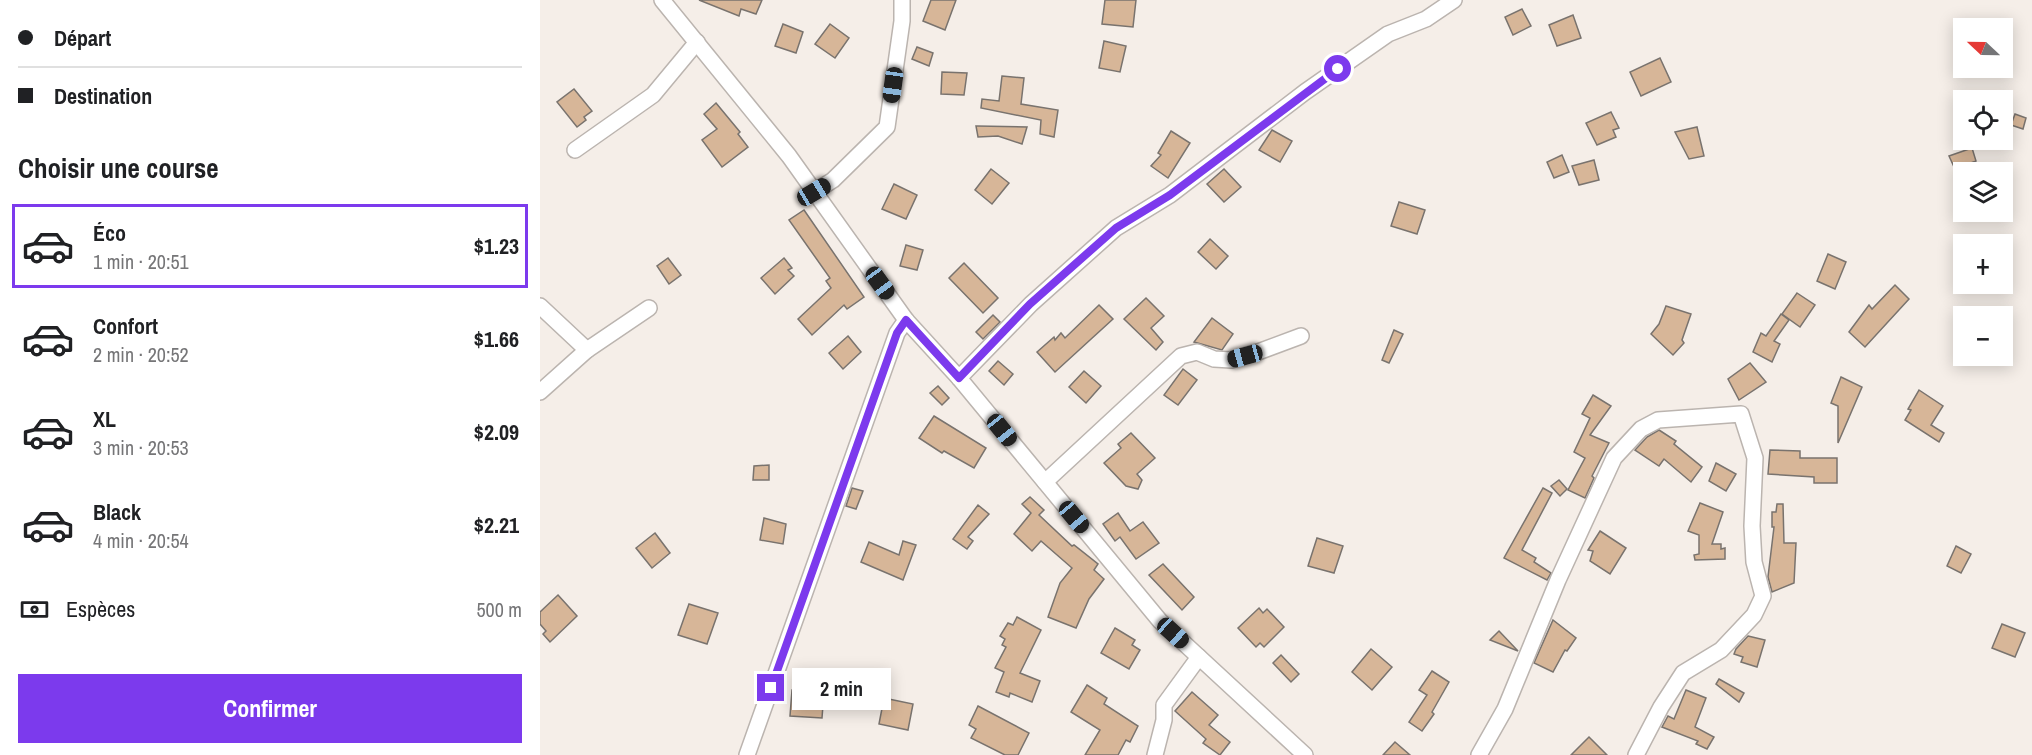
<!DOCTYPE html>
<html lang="fr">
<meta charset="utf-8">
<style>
body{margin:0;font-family:"Archivo Narrow",sans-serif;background:#f2f2f2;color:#202124;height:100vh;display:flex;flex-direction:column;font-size:22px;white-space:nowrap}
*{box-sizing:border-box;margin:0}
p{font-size:20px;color:#757577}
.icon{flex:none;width:33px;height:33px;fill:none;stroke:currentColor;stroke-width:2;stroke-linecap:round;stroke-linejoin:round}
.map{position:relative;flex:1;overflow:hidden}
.side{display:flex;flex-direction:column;background:#fff;width:540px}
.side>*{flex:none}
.top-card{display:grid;align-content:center;height:132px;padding:0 18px;background:#fff}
.needle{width:39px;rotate:292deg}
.fabs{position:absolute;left:1413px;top:18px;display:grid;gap:12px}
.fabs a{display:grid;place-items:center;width:60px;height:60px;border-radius:0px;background:#fff;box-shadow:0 3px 15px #0003;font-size:30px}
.end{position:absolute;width:27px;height:27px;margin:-14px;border:8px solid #7c3aed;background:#fff;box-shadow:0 0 0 3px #fff}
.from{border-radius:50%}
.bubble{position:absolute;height:42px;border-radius:0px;background:#fff;box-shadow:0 3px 15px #0003;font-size:20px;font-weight:700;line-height:42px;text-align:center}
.car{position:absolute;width:18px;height:36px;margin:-18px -9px;border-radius:8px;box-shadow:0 0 4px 2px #0007;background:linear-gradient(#222 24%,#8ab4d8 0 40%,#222 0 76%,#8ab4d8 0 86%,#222 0)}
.top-card b{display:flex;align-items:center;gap:21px;height:57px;font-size:22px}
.top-card b+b{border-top:2px solid #e0e0e0}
.top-card i{width:15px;height:15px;background:#202124}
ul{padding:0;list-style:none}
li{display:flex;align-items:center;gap:18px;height:84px;margin:0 12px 9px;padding:0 6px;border:3px solid transparent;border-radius:0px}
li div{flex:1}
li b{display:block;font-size:22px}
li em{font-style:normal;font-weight:700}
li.on{border-color:#7c3aed}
li>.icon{width:54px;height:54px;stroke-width:1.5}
h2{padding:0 18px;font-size:27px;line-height:72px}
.pay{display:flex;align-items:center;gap:15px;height:66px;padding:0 18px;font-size:22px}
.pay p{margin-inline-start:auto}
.action{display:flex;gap:12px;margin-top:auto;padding:12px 18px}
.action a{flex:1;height:69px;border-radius:0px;background:#7c3aed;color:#fff;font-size:24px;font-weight:700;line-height:69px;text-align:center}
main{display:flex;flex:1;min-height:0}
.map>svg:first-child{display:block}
.building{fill:#d7b698;stroke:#79736e;stroke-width:1.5}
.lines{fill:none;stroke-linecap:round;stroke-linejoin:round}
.street-casing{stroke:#bbb4af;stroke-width:18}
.street{stroke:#fff;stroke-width:15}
.route{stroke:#7c3aed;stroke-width:8}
</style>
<main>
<section class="side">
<div class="top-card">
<b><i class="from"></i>Départ</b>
<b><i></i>Destination</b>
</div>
<h2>Choisir une course</h2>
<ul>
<li class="on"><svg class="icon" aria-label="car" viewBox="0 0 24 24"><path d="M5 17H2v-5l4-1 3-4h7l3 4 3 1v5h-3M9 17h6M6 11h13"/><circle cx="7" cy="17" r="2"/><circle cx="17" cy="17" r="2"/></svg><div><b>Éco</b><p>1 min · 20:51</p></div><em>$1.23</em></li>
<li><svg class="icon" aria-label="car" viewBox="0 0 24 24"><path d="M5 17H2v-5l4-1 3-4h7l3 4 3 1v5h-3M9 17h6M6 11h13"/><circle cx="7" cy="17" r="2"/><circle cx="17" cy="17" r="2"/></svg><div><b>Confort</b><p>2 min · 20:52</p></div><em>$1.66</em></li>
<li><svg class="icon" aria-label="car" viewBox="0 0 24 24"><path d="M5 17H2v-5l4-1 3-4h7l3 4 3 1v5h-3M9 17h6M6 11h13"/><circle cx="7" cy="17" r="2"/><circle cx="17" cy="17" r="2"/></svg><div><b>XL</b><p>3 min · 20:53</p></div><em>$2.09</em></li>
<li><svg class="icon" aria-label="car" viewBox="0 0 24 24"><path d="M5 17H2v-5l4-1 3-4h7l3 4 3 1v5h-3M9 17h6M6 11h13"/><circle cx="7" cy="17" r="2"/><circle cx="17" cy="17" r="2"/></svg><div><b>Black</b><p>4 min · 20:54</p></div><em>$2.21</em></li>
</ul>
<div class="pay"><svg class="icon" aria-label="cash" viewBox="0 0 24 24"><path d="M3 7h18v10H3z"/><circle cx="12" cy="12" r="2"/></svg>Espèces<p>500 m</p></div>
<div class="action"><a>Confirmer</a></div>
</section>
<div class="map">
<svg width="1492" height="755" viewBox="0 0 1492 755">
<rect width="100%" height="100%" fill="#f5eee8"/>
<!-- building -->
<g class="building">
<path d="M159 0H222L216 14 201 9 199 16Z"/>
<path d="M391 0H416L405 30 383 21Z"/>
<path d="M565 0H596L593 27 562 24Z"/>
<path d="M982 9 991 26 973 35 965 17Z"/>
<path d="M1033 15 1041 38 1017 46 1009 25Z"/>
<path d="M243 24 263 32 256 53 235 46Z"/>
<path d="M290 24 309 38 295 58 275 44Z"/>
<path d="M564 41 586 46 580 72 559 68Z"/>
<path d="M377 47 393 53 389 66 372 59Z"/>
<path d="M1120 58 1131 82 1101 96 1090 72Z"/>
<path d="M402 72 427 73 424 95 401 94Z"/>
<path d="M462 76 484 78 481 104 518 110 514 137 500 134 501 120 441 108 442 99 459 101Z"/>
<path d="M34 89 52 111 44 117 46 120 37 127 17 102Z"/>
<path d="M176 103 200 132 198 134 208 147 182 167 162 140 177 129 164 114Z"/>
<path d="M1071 112 1079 128 1073 130 1076 137 1057 145 1046 123Z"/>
<path d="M1475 114 1486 118 1483 129 1471 125Z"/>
<path d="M436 126H437L487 127 482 144 458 136 438 137Z"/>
<path d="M1157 127 1164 156 1149 159 1135 132Z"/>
<path d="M732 130 752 141 740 162 719 150Z"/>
<path d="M631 131 650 143 628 178 611 166 621 155 618 153Z"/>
<path d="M1432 148 1436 161 1415 169 1409 156Z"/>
<path d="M1022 155 1029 172 1014 178 1007 162Z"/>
<path d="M1054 160 1059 180 1039 185 1032 166Z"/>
<path d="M451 169 469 183 452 204 435 190Z"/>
<path d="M684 169 701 187 684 202 667 184Z"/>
<path d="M354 184 377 195 366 219 342 209Z"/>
<path d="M859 202 885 210 877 234 851 226Z"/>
<path d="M264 210 324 297 307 309 304 305 272 335 258 319 291 288 286 281 290 278 249 220Z"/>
<path d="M670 239 688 256 676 269 658 252Z"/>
<path d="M366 245 383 250 377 270 360 266Z"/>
<path d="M1288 254 1306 262 1295 289 1277 281Z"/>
<path d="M128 258 141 275 129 284 117 266Z"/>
<path d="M244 258 252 268 248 270 254 276 235 294 221 278Z"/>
<path d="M424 263 458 298 443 313 409 278Z"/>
<path d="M1355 285 1369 299 1325 347 1309 332 1329 305 1332 309Z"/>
<path d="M1257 293 1275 305 1260 327 1242 314Z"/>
<path d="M606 298 624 316 611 328 623 342 616 350 584 319Z"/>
<path d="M559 305 573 319 515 372 497 352 514 337 515 340 521 333 525 338Z"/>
<path d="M1126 306 1151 314 1142 340 1144 343 1133 355 1111 334 1119 324Z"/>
<path d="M1241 314 1249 320 1234 341 1240 344 1232 362 1213 352 1221 333 1226 336Z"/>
<path d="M453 315 460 322 443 339 436 332Z"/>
<path d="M672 318 693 334 682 350 654 342Z"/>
<path d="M854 330 863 334 849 363 842 360Z"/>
<path d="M308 336 321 352 303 369 289 353Z"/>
<path d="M458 361 473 374 464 385 449 371Z"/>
<path d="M1210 363 1226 382 1199 400 1188 379Z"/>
<path d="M643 369 657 380 638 405 624 395Z"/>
<path d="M544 371 561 386 546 403 529 387Z"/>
<path d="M1301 377 1322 387 1298 443V406L1291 403Z"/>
<path d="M398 386 409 398 402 405 390 393Z"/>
<path d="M1379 390 1403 406 1391 425 1404 433 1399 442 1365 420 1371 410 1368 409Z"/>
<path d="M1053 395 1071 406 1050 435 1069 443 1052 476 1054 478 1045 498 1028 490 1045 458 1034 452 1050 418 1042 414Z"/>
<path d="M394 416 446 448 434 468 404 451 402 453 379 438Z"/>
<path d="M1119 430 1136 441 1134 444 1162 467 1151 482 1124 459 1119 466 1095 450 1107 437Z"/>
<path d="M591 433 615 458 597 474 602 480 598 489 586 486 564 463 581 448 578 444Z"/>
<path d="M1230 450 1260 451V458H1297V483H1274V477L1228 474Z"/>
<path d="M1176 463 1196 474 1186 491 1169 481Z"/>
<path d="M229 465V480H213L214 466Z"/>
<path d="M1019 480 1027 489 1020 496 1011 486Z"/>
<path d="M312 488 323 491 316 509 306 506Z"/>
<path d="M1003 488 1012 493 982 550 996 558 994 562 1011 573 1007 580 964 558Z"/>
<path d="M490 497 504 510 499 515 532 546 534 545 558 564 554 570 564 579 549 599 536 628 508 617 520 583 532 568 501 541 492 551 474 534 491 513 482 504Z"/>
<path d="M1160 503 1183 512 1172 544H1181V549L1185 548V559L1155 560 1154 555 1159 554V535L1148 531Z"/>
<path d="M1237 504H1243L1244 543H1256L1254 583 1232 592 1228 577 1234 527H1232V512H1236Z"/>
<path d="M438 505 449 514 428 537 433 541 427 549 413 539Z"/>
<path d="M578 513 590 531 603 522 619 543 596 559 580 537 575 541 563 524Z"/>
<path d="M224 518 246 524 243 544 220 540Z"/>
<path d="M1060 531 1086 548 1070 574 1050 561 1053 551 1048 550Z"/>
<path d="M115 533 130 553 112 568 96 548Z"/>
<path d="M777 538 803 546 794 573 768 566Z"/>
<path d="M363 541 376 545 363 580 321 562 329 542 359 555Z"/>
<path d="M1416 546 1431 554 1421 573 1407 566Z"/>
<path d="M623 564 654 597 642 610 609 575Z"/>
<path d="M18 595 37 616 10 642 3 634 6 631 0 624V612Z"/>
<path d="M149 604 178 613 167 644 138 635Z"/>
<path d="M719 608 723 613 727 609 744 627 724 647 720 643 716 647 698 628Z"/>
<path d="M477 617 501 630 480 673 500 681 492 702 470 693 469 697 456 692 464 672 455 668 466 647 462 645 465 639 460 636 468 623 473 625Z"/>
<path d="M1013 620 1036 638 1027 651 1025 650 1013 672 994 663Z"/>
<path d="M1462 624 1485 633 1475 657 1452 648Z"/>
<path d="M575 628 595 640 592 645 600 650 589 669 561 653Z"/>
<path d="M959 631 978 651 950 640Z"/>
<path d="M1208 636 1225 640 1217 667 1201 662 1203 657 1194 654 1196 649Z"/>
<path d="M831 649 852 667 832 690 812 672Z"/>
<path d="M741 655 759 674 751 682 733 663Z"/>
<path d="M892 671 909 682 892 712 894 714 882 731 869 722 887 695 879 690Z"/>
<path d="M1179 679 1204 693 1199 702 1176 684Z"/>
<path d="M547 685 567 698 564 704 598 726 590 742 586 740 578 755H545L560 730 531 712Z"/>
<path d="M252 690 284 692 282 718 250 716Z"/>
<path d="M1146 690 1166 698 1155 727 1174 737 1167 749 1156 744 1158 741 1122 727 1128 716 1134 719Z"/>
<path d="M652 692 678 715 669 725 690 742 680 755 663 743 666 739 635 711Z"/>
<path d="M344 698 373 704 368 730 339 724Z"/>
<path d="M438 706 489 733 478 755H465L431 738 436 729 429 725Z"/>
<path d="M1049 737 1067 755H1031Z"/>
<path d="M855 742 870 755H843Z"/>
</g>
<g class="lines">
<!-- street casing -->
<g class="street-casing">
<g id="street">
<path d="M122 0 249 156 366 320 419 378 620 621 765 755"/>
<path d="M35 150 113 95 157 42"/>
<path d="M274 192 293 180 347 127 362 21V0"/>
<path d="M0 306 47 350"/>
<path d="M419 378 491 304 576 228 630 195 765 92 848 34 886 19 914 0"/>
<path d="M0 392 47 350 109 308"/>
<path d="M505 482 641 356 657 352 674 359 691 360 718 352 761 336"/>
<path d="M207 755 357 333 366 320"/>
<path d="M615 755 624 720V705L659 657"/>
<path d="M939 755 965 709 1018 580 1074 458 1101 429 1118 420 1201 414 1215 458 1212 526 1214 562 1223 596 1214 615 1181 650 1143 673 1121 707 1096 755"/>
</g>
</g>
<!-- street -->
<use href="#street" class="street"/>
</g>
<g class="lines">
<!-- route -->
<path class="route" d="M231 688 357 333 366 320 419 378 490 304 576 228 630 195 798 69"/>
</g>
</svg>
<div class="fabs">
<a><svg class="needle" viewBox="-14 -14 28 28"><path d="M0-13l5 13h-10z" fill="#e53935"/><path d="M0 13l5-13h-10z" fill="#757577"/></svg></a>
<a><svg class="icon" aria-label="locate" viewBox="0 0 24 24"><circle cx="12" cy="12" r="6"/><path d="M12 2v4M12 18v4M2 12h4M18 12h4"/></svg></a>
<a><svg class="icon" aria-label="layers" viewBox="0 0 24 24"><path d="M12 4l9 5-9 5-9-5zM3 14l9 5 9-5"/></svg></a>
<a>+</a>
<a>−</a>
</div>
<i class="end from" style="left:798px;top:69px"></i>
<i class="end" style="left:231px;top:688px"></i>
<div class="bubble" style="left:252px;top:668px;width:99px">2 min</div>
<i class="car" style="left:353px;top:85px;rotate:188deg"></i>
<i class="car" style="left:274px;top:192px;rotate:59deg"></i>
<i class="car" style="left:340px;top:283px;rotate:144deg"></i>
<i class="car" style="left:705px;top:356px;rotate:255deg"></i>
<i class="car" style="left:462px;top:430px;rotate:141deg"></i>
<i class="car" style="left:534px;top:517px;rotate:140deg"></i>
<i class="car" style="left:633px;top:633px;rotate:132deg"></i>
</div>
</main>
